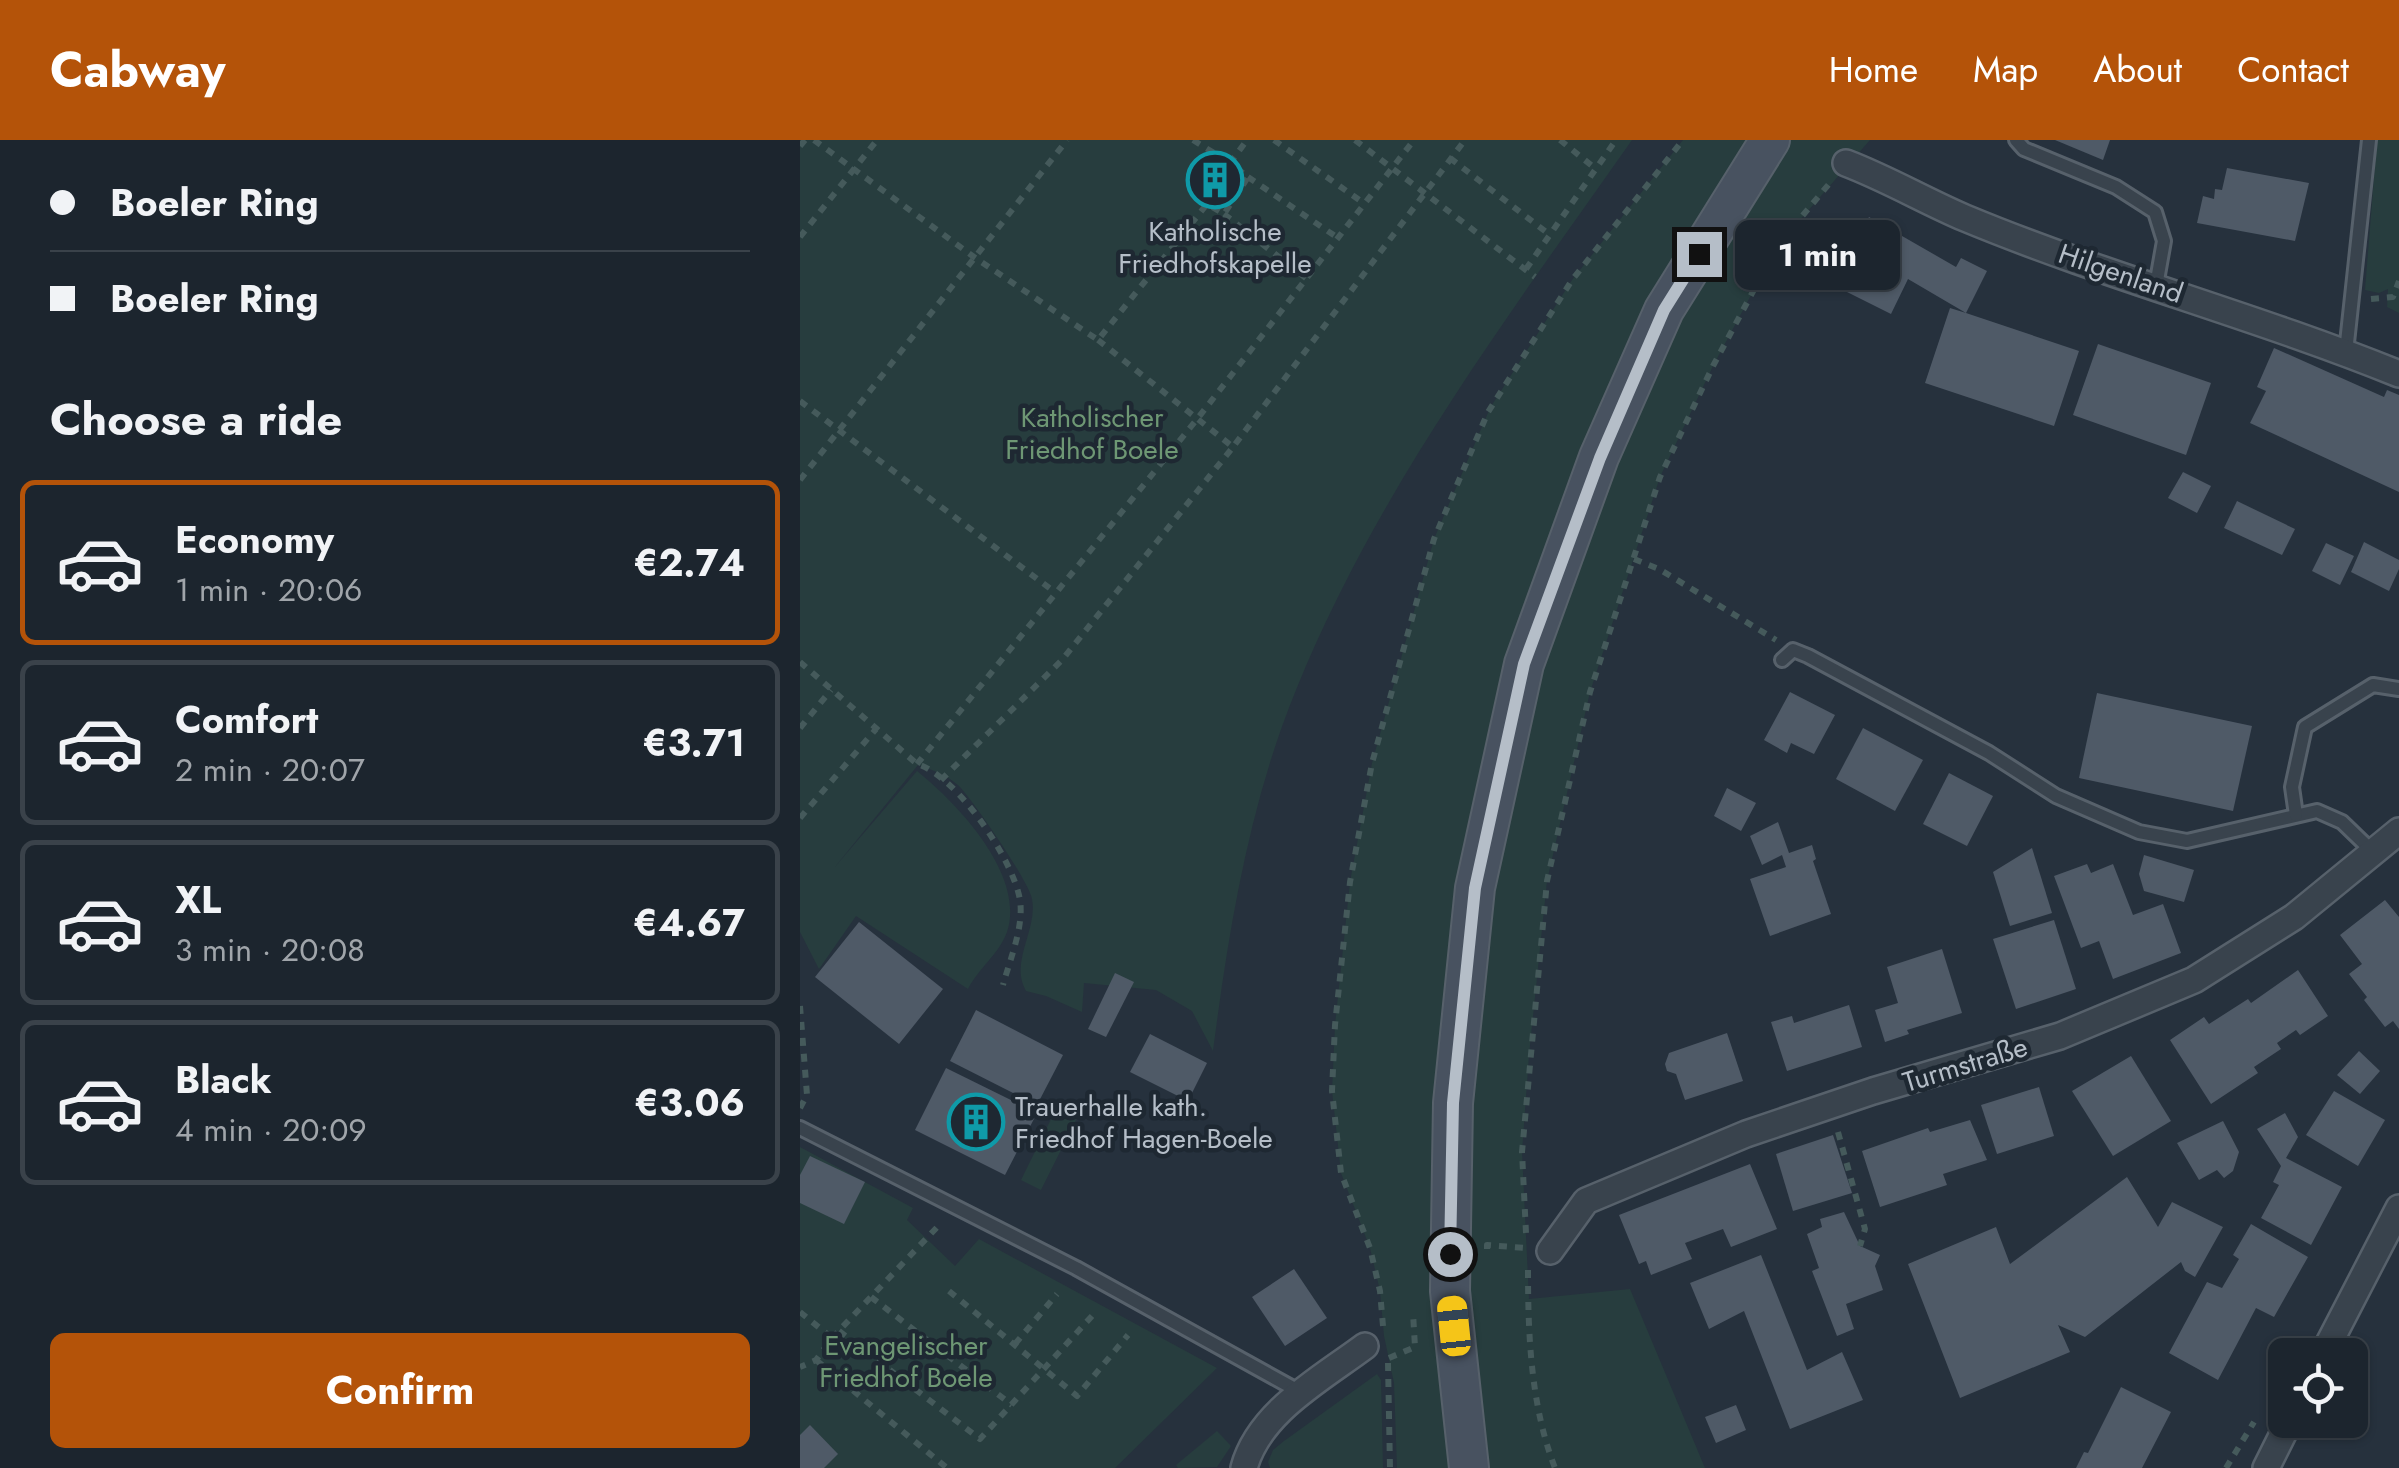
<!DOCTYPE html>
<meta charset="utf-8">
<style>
body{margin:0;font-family:Jost,sans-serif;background:#29313a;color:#f1f3f6;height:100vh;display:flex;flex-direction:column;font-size:38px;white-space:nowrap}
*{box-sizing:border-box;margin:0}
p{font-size:32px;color:#a0a5aa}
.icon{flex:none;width:55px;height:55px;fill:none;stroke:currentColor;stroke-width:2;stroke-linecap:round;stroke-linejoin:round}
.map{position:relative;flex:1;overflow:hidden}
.drawer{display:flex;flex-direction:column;background:#1c252e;width:800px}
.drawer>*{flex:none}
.top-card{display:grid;align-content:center;height:220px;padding:0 50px;background:#1c252e}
.fabs{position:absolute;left:1468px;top:1198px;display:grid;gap:20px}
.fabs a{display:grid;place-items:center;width:100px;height:100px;border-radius:15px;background:#1c252e;box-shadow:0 2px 8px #0004,0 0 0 2px #3a424a;font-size:50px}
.end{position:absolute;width:45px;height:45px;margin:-22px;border:12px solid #b5bec8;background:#111;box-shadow:0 0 0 5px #111}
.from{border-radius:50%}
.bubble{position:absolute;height:70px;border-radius:15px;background:#1c252e;box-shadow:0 2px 8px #0004,0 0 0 2px #3a424a;font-size:32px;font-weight:700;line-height:70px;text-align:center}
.car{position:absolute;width:30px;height:60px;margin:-30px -15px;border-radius:12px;box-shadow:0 0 8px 2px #0007;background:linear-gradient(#f5c518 24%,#345 0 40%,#f5c518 0 76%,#345 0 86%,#f5c518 0)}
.top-card b{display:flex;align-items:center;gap:35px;height:95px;font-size:38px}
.top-card b+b{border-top:2px solid #3a424a}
.top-card i{width:25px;height:25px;background:#f1f3f6}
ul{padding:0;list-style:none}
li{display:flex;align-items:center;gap:30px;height:165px;margin:0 20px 15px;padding:0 30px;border:5px solid #3a424a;border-radius:15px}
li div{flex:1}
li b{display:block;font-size:38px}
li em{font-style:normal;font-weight:700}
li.on{border-color:#b45309}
li>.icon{width:90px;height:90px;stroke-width:1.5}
h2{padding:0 50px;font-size:45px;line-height:120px}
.cta{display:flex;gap:20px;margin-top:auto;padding:20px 50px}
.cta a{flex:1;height:115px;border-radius:15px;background:#b45309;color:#fff;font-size:40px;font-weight:700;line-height:115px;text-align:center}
header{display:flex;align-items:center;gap:60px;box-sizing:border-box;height:140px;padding:0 50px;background:#b45309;color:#fff}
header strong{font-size:48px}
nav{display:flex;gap:55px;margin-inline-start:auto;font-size:35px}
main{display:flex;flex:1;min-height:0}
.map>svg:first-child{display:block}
.green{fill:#273d3e}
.building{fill:#4f5a67}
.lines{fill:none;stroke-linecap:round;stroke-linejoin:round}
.service-casing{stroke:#57616b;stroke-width:18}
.minor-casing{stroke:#57616b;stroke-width:30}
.secondary-casing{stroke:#57616b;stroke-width:42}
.path{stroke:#455a5b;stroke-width:6;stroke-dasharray:8 8;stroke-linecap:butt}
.service{stroke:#39434d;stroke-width:12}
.minor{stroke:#39434d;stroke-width:25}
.secondary{stroke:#485260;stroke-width:38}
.route{stroke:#b5bec8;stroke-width:12}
.labels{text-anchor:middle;stroke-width:9;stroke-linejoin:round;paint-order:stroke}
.poi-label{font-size:28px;fill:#b5bec8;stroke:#1e2832}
.street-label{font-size:28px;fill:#b5bec8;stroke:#1e2832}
.park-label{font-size:28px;fill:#6e9774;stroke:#1e2832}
</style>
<header>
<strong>Cabway</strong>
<nav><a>Home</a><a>Map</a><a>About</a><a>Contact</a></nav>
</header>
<main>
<section class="drawer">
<div class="top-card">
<b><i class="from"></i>Boeler Ring</b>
<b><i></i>Boeler Ring</b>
</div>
<h2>Choose a ride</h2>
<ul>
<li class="on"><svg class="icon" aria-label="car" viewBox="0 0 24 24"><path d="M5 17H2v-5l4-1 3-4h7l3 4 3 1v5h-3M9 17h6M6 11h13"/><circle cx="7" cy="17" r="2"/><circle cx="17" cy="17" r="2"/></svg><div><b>Economy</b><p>1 min · 20:06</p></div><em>€2.74</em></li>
<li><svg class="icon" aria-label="car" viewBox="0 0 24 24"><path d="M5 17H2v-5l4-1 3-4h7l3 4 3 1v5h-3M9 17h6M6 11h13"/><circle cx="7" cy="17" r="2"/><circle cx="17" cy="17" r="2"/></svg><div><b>Comfort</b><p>2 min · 20:07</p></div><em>€3.71</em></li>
<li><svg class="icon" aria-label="car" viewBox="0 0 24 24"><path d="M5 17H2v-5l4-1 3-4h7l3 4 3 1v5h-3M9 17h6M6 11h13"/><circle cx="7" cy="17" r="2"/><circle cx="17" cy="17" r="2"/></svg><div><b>XL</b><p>3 min · 20:08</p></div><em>€4.67</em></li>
<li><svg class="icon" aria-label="car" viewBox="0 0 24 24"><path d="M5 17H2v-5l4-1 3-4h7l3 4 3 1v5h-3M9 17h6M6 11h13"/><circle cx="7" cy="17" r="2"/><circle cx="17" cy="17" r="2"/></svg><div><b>Black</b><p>4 min · 20:09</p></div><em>€3.06</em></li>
</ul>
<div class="cta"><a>Confirm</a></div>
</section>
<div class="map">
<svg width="1599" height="1328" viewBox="0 0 1599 1328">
<rect width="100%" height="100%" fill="#26313d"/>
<!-- green -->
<g class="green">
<path d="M0 0H832C709 175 577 350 496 550 449 665 429 788 413 911L392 871 356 850 284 843 282 872 246 856 226 851C209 822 238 790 232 759 230 743 172 659 159 646 147 635 133 630 118 625L34 728 117 631C157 663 226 735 207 792 199 814 178 829 168 849L56 776 19 829 0 792Z"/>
<path d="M883 0H1070L978 105 913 226 860 337 790 552 747 741 729 915 722 1012 729 1159 830 1149 905 1328H597L594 1243 584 1196 580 1151 570 1108 541 1033 532 951 535 885 550 742 572 623 634 399 690 268 772 140Z"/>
<path d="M1577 0H1599V173L1587 167 1588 149 1579 153 1565 150Z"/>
<path d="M259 963 279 974 241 1050 221 1040Z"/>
<path d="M0 1007 113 1068 107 1080 155 1126 179 1099 417 1228 315 1328H0Z"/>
<path d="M577 1234 581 1240 583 1328H470L468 1322 473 1310 484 1301Z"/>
<path d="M417 1291 431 1306 417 1327 378 1328 376 1325Z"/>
</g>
<!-- building -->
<g class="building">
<path d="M1255 0H1310L1303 20Z"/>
<path d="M411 16 438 34 418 63 391 46Z"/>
<path d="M1427 28 1509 43 1495 101 1397 83 1403 56 1414 59 1415 49 1422 50Z"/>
<path d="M1069 77 1156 127 1161 118 1187 131 1166 173 1279 211 1254 286 1125 243 1150 168 1166 173 1108 139 1091 174 1033 145Z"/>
<path d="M1298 204 1411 243 1386 315 1273 275Z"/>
<path d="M1474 208 1584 257 1587 250 1599 255V352L1450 283 1466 251 1457 247Z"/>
<path d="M1383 332 1411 346 1397 373 1368 358Z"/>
<path d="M1437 361 1495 389 1482 415 1424 388Z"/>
<path d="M1564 402 1599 420V429L1589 451 1551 432Z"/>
<path d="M1526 403 1554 416 1540 445 1512 431Z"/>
<path d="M990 552 1035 575 1014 614 991 603 987 613 964 600Z"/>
<path d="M1297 553 1452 586 1433 671 1279 638Z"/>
<path d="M1063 588 1123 620 1095 671 1036 639Z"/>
<path d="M1149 633 1193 656 1167 706 1123 684Z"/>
<path d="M927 648 956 663 941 691 914 676Z"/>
<path d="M978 682 989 713 1012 705 1016 719 1013 721 1031 774 970 796 950 739 986 727 982 715 962 725 950 696Z"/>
<path d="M1232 708 1252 773 1210 786 1193 732Z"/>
<path d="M1344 715 1394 730 1384 762 1344 751 1339 734Z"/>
<path d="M1287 724 1291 733 1313 724 1333 775 1363 764 1381 813 1313 839 1299 801 1281 808 1254 736Z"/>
<path d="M1585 760 1599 777V889L1593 881 1585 887 1564 860 1567 857 1549 834 1562 824 1540 795Z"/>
<path d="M1254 780 1276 849 1216 869 1193 799Z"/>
<path d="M59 782 143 849 99 904 15 837Z"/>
<path d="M1142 809 1162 873 1107 890 1109 894 1085 902 1075 870 1098 863 1087 827Z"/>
<path d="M1498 830 1528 876 1500 895 1496 890 1477 903 1481 909 1454 927 1458 933 1411 964 1370 900 1404 877 1409 884 1448 859 1451 863Z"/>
<path d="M315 833 334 842 306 897 288 889Z"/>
<path d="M1049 865 1062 907 987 931 971 882 992 876 994 883Z"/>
<path d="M176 870 263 915 237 965 150 921Z"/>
<path d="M927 893 943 941 885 960 876 934 867 931 865 924 869 913Z"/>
<path d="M350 894 407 923 388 961 330 932Z"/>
<path d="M1559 911 1580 931 1560 954 1537 935Z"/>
<path d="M1331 916 1371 981 1313 1016 1272 951Z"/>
<path d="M146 928 237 973 205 1035 115 990Z"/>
<path d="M1239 947 1254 996 1197 1014 1181 965Z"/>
<path d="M1534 951 1585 980 1558 1026 1506 995Z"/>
<path d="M1485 973 1498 997 1486 1018 1542 1047 1511 1105 1461 1078 1479 1045 1473 1042 1481 1026 1457 989Z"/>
<path d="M1170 980 1187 1020 1143 1034 1147 1045 1080 1067 1062 1011 1128 988 1130 992Z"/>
<path d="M1423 981 1439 1012 1433 1031 1424 1038 1417 1030 1399 1040 1377 1003Z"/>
<path d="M1033 995 1052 1053 993 1071 976 1014Z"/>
<path d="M10 1016 65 1042 44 1084 0 1063V1035Z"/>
<path d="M950 1024 977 1089 931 1107 923 1089 885 1103 892 1119 851 1135 846 1121 839 1124 819 1075Z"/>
<path d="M1327 1037 1358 1087 1372 1062 1423 1087 1395 1137 1385 1131 1381 1122 1285 1197 1258 1185 1270 1212 1160 1258 1108 1124 1196 1087 1210 1124Z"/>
<path d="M1044 1072 1060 1106 1080 1115 1075 1126 1083 1150 1046 1164 1054 1189 1037 1196 1012 1131 1019 1128 1007 1094 1022 1087 1020 1079Z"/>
<path d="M1451 1084 1508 1117 1474 1177 1456 1168 1418 1240 1369 1213 1407 1142 1422 1148 1439 1119 1433 1115Z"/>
<path d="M961 1115 1007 1230 1042 1212 1063 1260 990 1289 944 1171 909 1189 890 1143Z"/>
<path d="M494 1129 527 1178 485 1206 452 1157Z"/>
<path d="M1321 1247 1371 1272 1342 1328H1276L1284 1312 1288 1313Z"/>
<path d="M936 1265 946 1290 916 1303 905 1277Z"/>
<path d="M10 1285 38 1314 24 1328H0V1295Z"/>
</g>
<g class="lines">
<!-- service casing -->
<g class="service-casing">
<g id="service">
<path d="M1216 0 1224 9 1316 47 1355 72 1364 101 1356 146"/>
<path d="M1546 212 1569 0"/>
<path d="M982 520 993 510 1008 516 1189 613 1256 656 1339 692 1387 701 1517 671 1542 682 1573 712"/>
<path d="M1496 675 1492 647 1505 587 1573 545 1599 549"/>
<path d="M0 988 276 1128 502 1253"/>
</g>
</g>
<!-- minor casing -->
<g class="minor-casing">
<g id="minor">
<path d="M1046 23C1088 39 1125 61 1165 78 1307 137 1456 176 1599 234"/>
<path d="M750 1111 786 1061 946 994 1073 951 1260 896 1394 840 1494 777 1599 691"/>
<path d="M1523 1215 1599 1068"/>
<path d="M444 1328C459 1272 521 1239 565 1206"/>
<path d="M1466 1328 1490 1280"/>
</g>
</g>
<!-- secondary casing -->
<g class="secondary-casing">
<path id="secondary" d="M669 1328 650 1151 653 963 675 748 724 524 799 317 864 170 970 0"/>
</g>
<!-- path -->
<g class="path">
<path d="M14 0 174 117 298 200 407 64 424 74 448 37 430 23 447 0"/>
<path d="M393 0 430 23"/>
<path d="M474 0 565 64"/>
<path d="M555 0 735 137"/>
<path d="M760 0 796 29"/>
<path d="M0 6 5 0"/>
<path d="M650 18 750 95"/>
<path d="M448 37 538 98"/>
<path d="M424 74 507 139"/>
<path d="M0 97 77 0"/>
<path d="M726 129 816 0"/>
<path d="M1571 159 1593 157 1599 141"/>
<path d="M298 200 433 307 665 0"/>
<path d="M0 261 256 453"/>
<path d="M0 340 267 0"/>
<path d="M834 419 859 429 976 500"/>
<path d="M0 522 117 624C157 636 213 719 220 760 224 787 210 819 203 845"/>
<path d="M0 588 31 550"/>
<path d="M117 624 398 278 614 0"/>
<path d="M141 640 262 520 433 307"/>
<path d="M0 678 76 589"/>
<path d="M0 866 7 955 0 968"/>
<path d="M1038 992 1065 1089 1060 1106"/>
<path d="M726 1093 722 1012 747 741 790 552 860 337 913 226 978 105 1029 44"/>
<path d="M687 1109V1105L726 1108"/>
<path d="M728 1130C728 1197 731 1266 755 1328"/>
<path d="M149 1151 277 1256 328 1195"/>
<path d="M71 1157 212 1265"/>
<path d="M0 1172 32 1198 16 1220 0 1227"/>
<path d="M583 1186 580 1151 570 1108 541 1033 532 951 535 885 550 742 572 623 634 399 688 272 772 140 883 0"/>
<path d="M39 1191 180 1299 292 1176"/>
<path d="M32 1198 142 1082"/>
<path d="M215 1204 257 1154"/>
<path d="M589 1218 615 1207 613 1173"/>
<path d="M16 1220 147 1328"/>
<path d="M588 1223 590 1328"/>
<path d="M1426 1328 1454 1282"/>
</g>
<!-- service -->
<use href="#service" class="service"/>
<!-- minor -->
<use href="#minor" class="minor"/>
<!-- secondary -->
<use href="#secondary" class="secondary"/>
</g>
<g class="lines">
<!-- route -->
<path class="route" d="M650 1114 653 963 675 748 724 524 800 318 864 170 899 114"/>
</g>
<!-- icons -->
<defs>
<g id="building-ring" transform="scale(2.875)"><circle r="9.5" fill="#1e2832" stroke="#0f9aa8" stroke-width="1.5"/><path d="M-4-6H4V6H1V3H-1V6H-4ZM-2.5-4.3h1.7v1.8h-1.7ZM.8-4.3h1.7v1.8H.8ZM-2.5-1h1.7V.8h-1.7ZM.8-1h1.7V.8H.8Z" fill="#0f9aa8"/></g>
</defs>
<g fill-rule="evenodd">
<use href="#building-ring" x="415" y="40"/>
<use href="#building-ring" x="176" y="982"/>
</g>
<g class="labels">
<!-- poi labels -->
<g class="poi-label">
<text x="415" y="101">Katholische<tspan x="415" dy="32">Friedhofskapelle</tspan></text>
<text x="215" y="976" text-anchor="start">Trauerhalle kath.<tspan x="215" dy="32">Friedhof Hagen-Boele</tspan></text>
</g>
<!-- street labels -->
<g class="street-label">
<text transform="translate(1321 133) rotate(19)" y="10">Hilgenland</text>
<text transform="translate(1165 924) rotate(-17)" y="10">Turmstraße</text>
</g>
<!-- park labels -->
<g class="park-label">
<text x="292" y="287">Katholischer<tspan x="292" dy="32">Friedhof Boele</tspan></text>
<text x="106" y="1215">Evangelischer<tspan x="106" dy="32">Friedhof Boele</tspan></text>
</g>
</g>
</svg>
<div class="fabs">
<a><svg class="icon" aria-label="locate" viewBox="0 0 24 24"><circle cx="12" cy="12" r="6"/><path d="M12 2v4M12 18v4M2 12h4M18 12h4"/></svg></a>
</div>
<i class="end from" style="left:650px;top:1114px"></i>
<i class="end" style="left:899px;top:114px"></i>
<div class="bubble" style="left:935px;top:80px;width:165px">1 min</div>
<i class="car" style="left:654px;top:1186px;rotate:354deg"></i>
</div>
</main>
